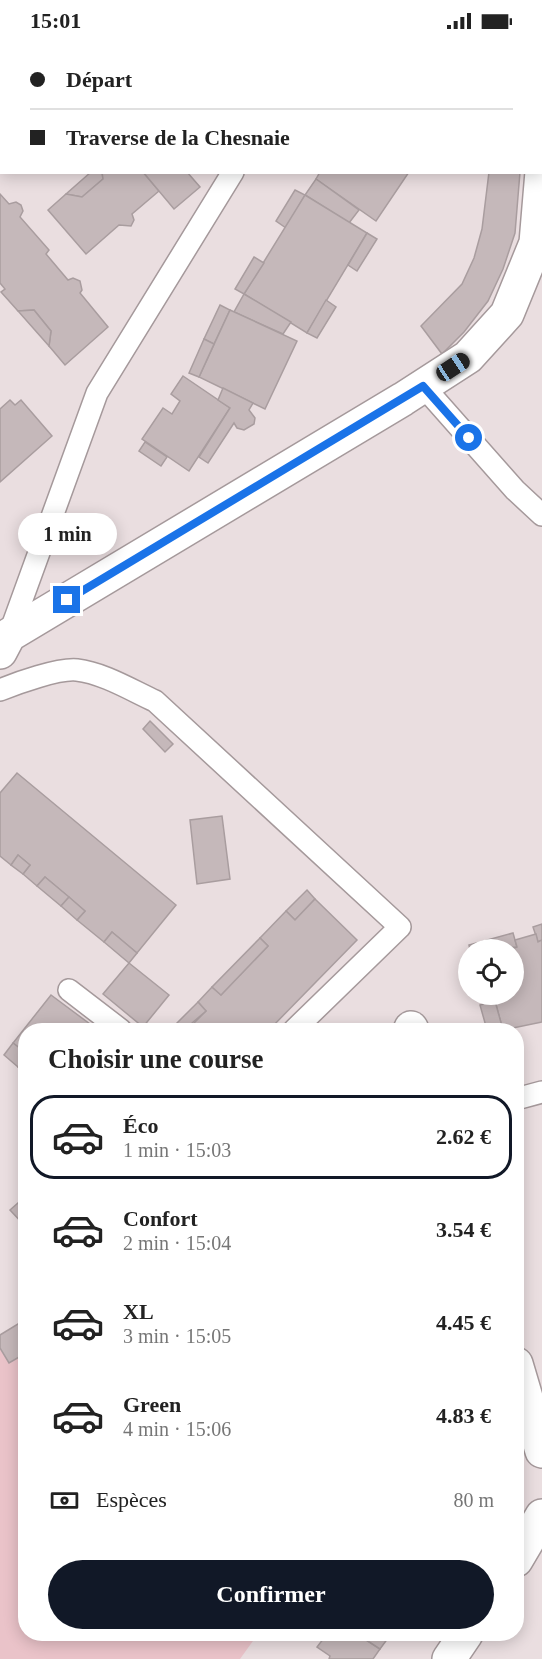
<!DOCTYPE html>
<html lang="fr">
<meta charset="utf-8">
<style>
body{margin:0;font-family:Georgia,serif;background:#f2f2f2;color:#222;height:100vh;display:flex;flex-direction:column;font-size:22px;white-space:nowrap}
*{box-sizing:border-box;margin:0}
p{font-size:20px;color:#767676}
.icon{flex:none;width:33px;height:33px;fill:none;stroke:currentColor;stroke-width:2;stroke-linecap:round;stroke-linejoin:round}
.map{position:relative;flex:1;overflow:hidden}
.sheet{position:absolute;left:18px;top:981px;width:506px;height:618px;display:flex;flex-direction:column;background:#fff;border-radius:24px;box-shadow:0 3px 15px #0003}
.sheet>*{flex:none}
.top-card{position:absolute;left:0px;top:0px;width:543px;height:132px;box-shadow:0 3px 15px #0003;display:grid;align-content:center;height:132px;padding:0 30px;background:#fff}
.fabs{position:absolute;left:458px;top:897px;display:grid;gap:12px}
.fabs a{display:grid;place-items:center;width:66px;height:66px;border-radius:50%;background:#fff;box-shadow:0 3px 15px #0003;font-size:30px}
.end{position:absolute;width:27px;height:27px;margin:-14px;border:8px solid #1a73e8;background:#fff;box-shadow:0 0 0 3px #fff}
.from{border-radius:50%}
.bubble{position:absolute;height:42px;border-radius:21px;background:#fff;box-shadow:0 3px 15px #0003;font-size:20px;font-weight:600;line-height:42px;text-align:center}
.car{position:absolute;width:18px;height:36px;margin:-18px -9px;border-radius:8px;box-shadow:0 0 4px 2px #0007;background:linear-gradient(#222 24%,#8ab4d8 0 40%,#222 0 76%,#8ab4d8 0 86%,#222 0)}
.top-card b{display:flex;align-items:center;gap:21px;height:57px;font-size:22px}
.top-card b+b{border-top:2px solid #e0e0e0}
.top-card i{width:15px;height:15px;background:#222}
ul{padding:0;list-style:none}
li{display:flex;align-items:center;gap:18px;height:84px;margin:0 12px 9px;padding:0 18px;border:3px solid transparent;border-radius:24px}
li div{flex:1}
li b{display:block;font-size:22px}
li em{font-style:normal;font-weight:600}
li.selected{border-color:#111827}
li>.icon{width:54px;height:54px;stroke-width:1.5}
h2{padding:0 30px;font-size:27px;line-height:72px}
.pay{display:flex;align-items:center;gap:15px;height:66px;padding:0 30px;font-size:22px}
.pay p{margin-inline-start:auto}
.cta{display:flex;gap:12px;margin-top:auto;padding:12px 30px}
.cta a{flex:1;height:69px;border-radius:36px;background:#111827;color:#fff;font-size:24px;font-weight:600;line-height:69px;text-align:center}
.status{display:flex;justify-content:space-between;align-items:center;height:42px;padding:0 30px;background:#fff;direction:ltr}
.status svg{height:16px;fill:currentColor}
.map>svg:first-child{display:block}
.green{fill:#eac3c9}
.building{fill:#c5b8ba;stroke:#a99d9f;stroke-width:1.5}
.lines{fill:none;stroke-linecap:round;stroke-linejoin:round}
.service-casing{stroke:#a5999b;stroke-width:24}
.minor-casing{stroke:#a5999b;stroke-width:36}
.tertiary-casing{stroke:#a5999b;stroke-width:36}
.path{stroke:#928a8b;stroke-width:4;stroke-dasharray:4.5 4.5;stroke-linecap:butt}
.service{stroke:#fff;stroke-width:21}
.minor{stroke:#fff;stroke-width:33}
.tertiary{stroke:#fff;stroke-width:33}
.route{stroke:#1a73e8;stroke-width:8}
</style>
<div class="status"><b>15:01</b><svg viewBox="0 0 49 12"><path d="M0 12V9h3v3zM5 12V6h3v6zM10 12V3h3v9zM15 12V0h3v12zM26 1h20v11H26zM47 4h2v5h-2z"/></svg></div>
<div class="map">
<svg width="542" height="1617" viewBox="0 0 542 1617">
<rect width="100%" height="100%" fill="#eadee0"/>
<!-- green -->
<path class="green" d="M25 1277 26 1592H258L240 1617H0V1293Z"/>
<!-- building -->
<g class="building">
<path d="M91 130H102L103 137 82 155 66 152Z"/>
<path d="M102 130H143L159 149 132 172 134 178 131 184 119 183 86 212 48 168 66 152 82 155 103 137Z"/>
<path d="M143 130H187L200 145 174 167Z"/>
<path d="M320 130H409L376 179 316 137Z"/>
<path d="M489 130H520L515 191 503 227 488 259 464 290 442 312 421 284 462 242 474 216 482 187Z"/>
<path d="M316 137 359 168 349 181 305 153Z"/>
<path d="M295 148 305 153 286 186 276 179Z"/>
<path d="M0 152 9 162 16 160 21 163 23 169 20 175 49 208 46 212 68 238 73 236 80 239 82 248 80 251 108 285 65 323 49 304 51 289 34 268 18 269 1 250 5 247 0 241Z"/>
<path d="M305 153 367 191 307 291 244 252Z"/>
<path d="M367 191 377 197 357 229 348 223Z"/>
<path d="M254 215 264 221 244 252 235 247Z"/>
<path d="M244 252 291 280 283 292 234 270Z"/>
<path d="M326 258 336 265 317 296 307 291Z"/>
<path d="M220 263 230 268 214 302 204 297Z"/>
<path d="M34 268 51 289 49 304 18 269Z"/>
<path d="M230 268 297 299 265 367 199 335Z"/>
<path d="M204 297 214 302 199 335 189 331Z"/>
<path d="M183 334 230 366 189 429 142 397 163 366 172 372 180 359 171 352Z"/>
<path d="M223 346 253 361 249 368 255 376 254 382 244 388 237 386 234 381 208 421 199 415 230 366 218 358Z"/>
<path d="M10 358 15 363 21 358 52 394 0 440V367Z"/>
<path d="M145 400 167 415 161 424 139 409Z"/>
<path d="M150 679 173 702 165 710 143 687Z"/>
<path d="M17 731 176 863 137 911 112 890 104 900 77 878 85 869 45 835 37 844 23 832 30 823 18 813 11 823 0 814V751Z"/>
<path d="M222 774 230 837 197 842 190 778Z"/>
<path d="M18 813 30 823 23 832 11 823Z"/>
<path d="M45 835 69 855 61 864 37 844Z"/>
<path d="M307 848 315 857 295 878 286 869Z"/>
<path d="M69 855 85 869 77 878 61 864Z"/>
<path d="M315 857 357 898 269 988H187L206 969 198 960 212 945 221 953 268 904 260 896 286 869 295 878Z"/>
<path d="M542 882V898L538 900 533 885Z"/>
<path d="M112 890 137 911 129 921 104 900Z"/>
<path d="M513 891 517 905 470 908 469 903Z"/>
<path d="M536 892 538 900 542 898V980L503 988 495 959 486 961 483 952H513V908H509L517 905 515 898Z"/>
<path d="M260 896 268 904 221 953 212 945Z"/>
<path d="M129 921 169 953 143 985 103 952Z"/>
<path d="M51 953 98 988H26V1011L13 1001Z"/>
<path d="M495 959 503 988H487L480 963Z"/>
<path d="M198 960 206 969 184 988 177 981Z"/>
<path d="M13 1001 26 1011V1015L18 1025 4 1013Z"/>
<path d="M26 1015V1030L18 1025Z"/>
<path d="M26 1154V1185L10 1168Z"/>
<path d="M26 1277V1311L9 1321 0 1306V1293Z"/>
<path d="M327 1592H357L380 1607 373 1617H329L330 1614 317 1605Z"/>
<path d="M357 1592H391L380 1607Z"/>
</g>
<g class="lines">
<!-- service casing -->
<g class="service-casing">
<g id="service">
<path d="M423 344 515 448 542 473"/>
<path d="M9 593 97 351 233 130"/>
<path d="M0 648C17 641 59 626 77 628 103 631 131 648 155 659L400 885 294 988"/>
<path d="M69 948 121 988"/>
<path d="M516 1057 542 1050"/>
</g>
</g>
<!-- minor casing -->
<g class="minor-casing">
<g id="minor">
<path d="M508 0 509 2"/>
<path d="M0 610 9 593 403 357 468 315 507 272 536 201 542 130"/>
<path d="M411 986 412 988"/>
<path d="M516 1322 542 1409"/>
<path d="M516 1518 542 1474"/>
<path d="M449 1617 466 1592"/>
</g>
</g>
<!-- tertiary casing -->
<g class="tertiary-casing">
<path id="tertiary" d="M0 74 2 73"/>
</g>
<!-- path -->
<path class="path" d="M207 2 208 0"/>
<!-- service -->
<use href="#service" class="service"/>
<!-- minor -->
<use href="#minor" class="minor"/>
<!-- tertiary -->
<use href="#tertiary" class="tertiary"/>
</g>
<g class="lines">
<!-- route -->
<path class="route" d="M67 558 423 344 469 396"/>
</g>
</svg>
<div class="fabs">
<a><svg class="icon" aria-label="locate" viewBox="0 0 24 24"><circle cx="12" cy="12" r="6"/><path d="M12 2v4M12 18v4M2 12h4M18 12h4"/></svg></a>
</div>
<i class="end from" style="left:469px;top:396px"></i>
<i class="end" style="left:67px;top:558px"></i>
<div class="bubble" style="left:18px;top:471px;width:99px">1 min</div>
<i class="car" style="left:453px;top:325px;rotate:57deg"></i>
<div class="top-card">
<b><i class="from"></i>Départ</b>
<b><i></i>Traverse de la Chesnaie</b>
</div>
<section class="sheet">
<h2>Choisir une course</h2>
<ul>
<li class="selected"><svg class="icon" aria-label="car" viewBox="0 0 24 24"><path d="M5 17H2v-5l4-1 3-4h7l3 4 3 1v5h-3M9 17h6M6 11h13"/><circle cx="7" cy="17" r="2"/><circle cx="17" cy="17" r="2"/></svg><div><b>Éco</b><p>1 min · 15:03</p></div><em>2.62 €</em></li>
<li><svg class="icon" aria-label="car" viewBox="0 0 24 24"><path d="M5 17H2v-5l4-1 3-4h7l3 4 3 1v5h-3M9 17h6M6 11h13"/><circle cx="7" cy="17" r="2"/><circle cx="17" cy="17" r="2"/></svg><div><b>Confort</b><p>2 min · 15:04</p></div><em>3.54 €</em></li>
<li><svg class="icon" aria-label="car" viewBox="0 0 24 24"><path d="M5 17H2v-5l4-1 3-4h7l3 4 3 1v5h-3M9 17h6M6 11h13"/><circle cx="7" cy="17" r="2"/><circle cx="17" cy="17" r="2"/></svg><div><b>XL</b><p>3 min · 15:05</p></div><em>4.45 €</em></li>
<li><svg class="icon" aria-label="car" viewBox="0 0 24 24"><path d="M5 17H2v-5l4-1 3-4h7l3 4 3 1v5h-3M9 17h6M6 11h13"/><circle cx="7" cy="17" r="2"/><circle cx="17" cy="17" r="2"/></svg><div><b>Green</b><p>4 min · 15:06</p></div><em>4.83 €</em></li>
</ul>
<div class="pay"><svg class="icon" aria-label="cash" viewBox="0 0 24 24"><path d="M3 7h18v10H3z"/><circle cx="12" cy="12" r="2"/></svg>Espèces<p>80 m</p></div>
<div class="cta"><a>Confirmer</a></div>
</section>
</div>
